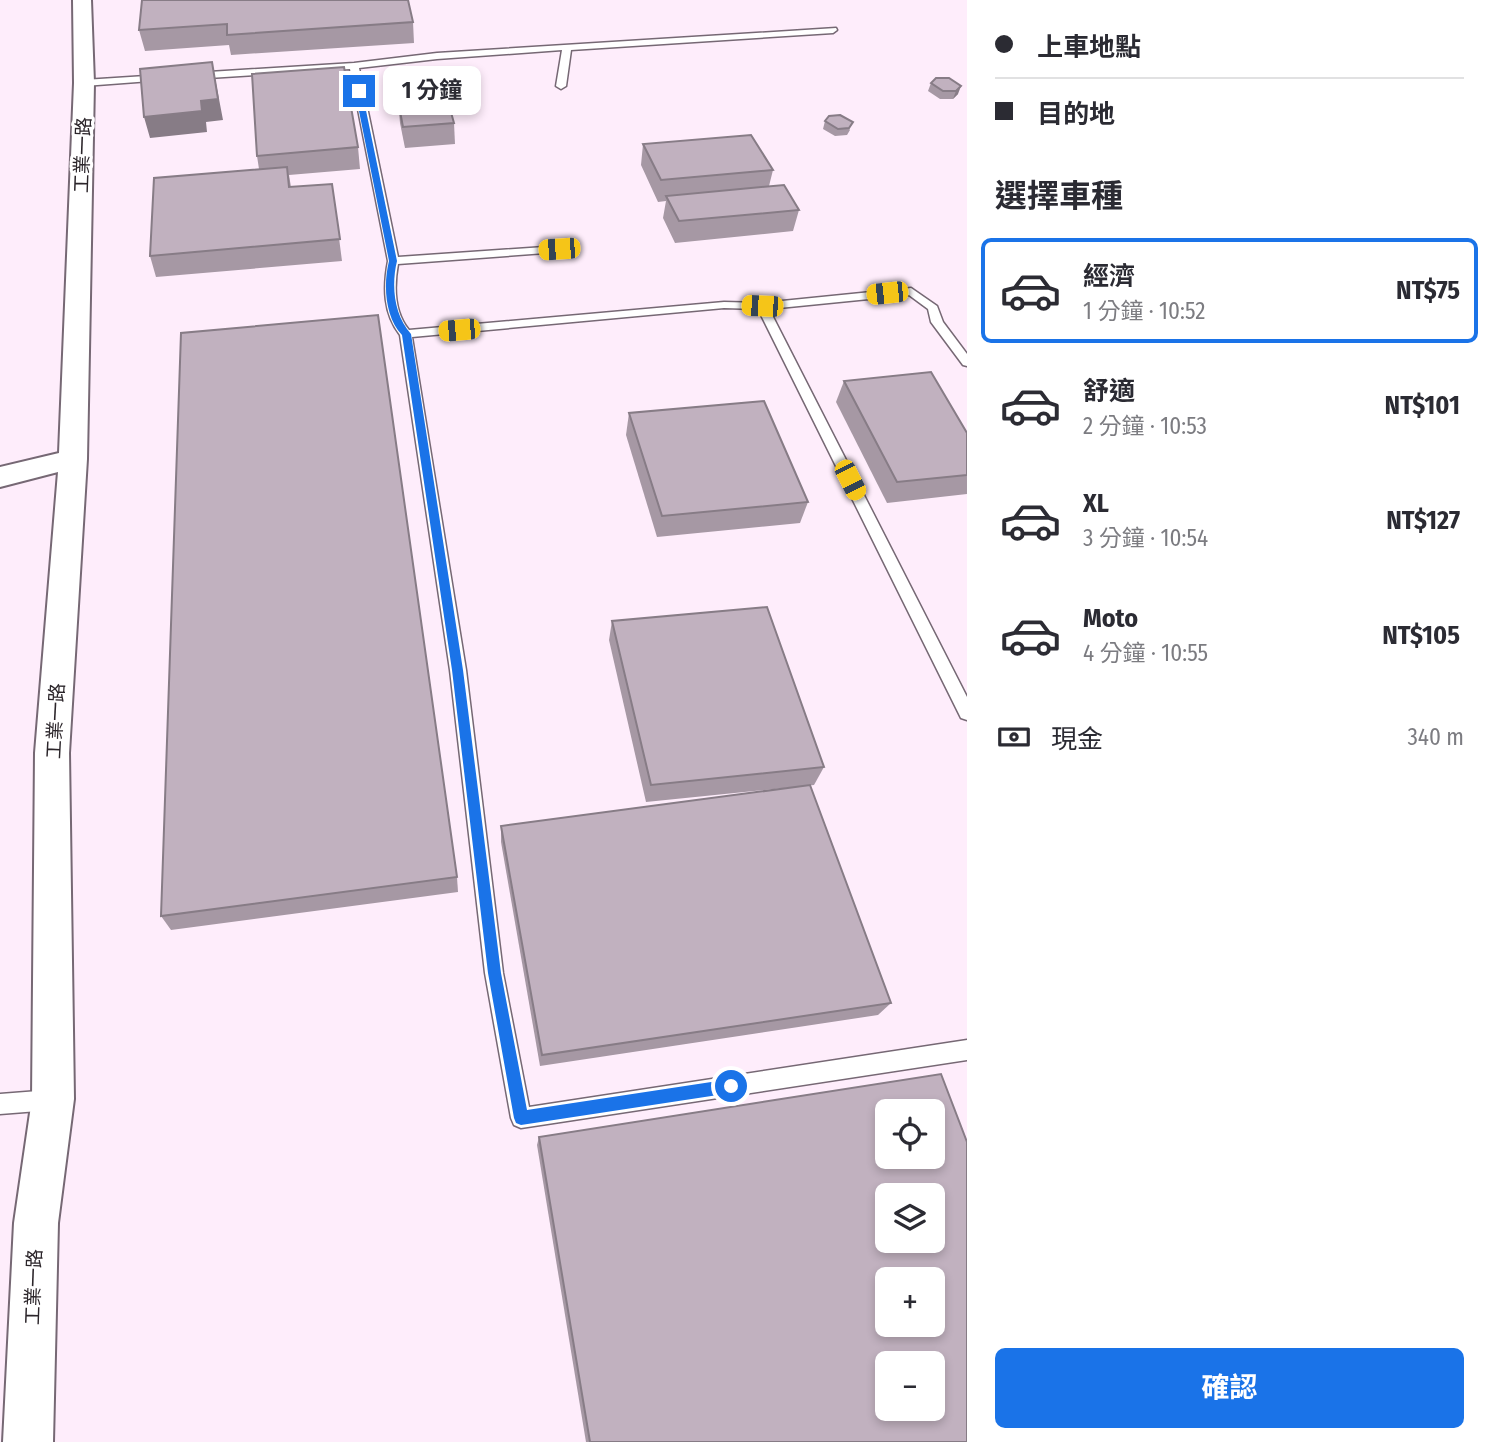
<!DOCTYPE html>
<html lang="zh-TW">
<meta charset="utf-8">
<style>
body{margin:0;font-family:"Fira Sans Condensed","Noto Sans TC",sans-serif;background:#f2f2f3;color:#2b2b33;height:100vh;display:flex;flex-direction:column;font-size:26px;white-space:nowrap}
*{box-sizing:border-box;margin:0}
p{font-size:23px;color:#7c7c81}
.icon{flex:none;width:38px;height:38px;fill:none;stroke:currentColor;stroke-width:2;stroke-linecap:round;stroke-linejoin:round}
.map{position:relative;flex:1;overflow:hidden}
.side{display:flex;flex-direction:column;background:#fff;width:525px}
.side>*{flex:none}
.top-card{display:grid;align-content:center;height:154px;padding:0 28px;background:#fff}
.tools{position:absolute;left:875px;top:1099px;display:grid;gap:14px}
.tools a{display:grid;place-items:center;width:70px;height:70px;border-radius:10px;background:#fff;box-shadow:0 4px 10px #0003;font-size:35px}
.end{position:absolute;width:32px;height:32px;margin:-16px;border:9px solid #1a73e8;background:#fff;box-shadow:0 0 0 4px #fff}
.from{border-radius:50%}
.bubble{position:absolute;height:49px;border-radius:10px;background:#fff;box-shadow:0 4px 10px #0003;font-size:23px;font-weight:700;line-height:49px;text-align:center}
.car{position:absolute;width:21px;height:42px;margin:-21px -10px;border-radius:9px;box-shadow:0 0 5px 2px #0007;background:linear-gradient(#f5c518 24%,#345 0 40%,#f5c518 0 76%,#345 0 86%,#f5c518 0)}
.top-card b{display:flex;align-items:center;gap:24px;height:66px;font-size:26px}
.top-card b+b{border-top:2px solid #e1e1e2}
.top-card i{width:18px;height:18px;background:#2b2b33}
ul{padding:0;list-style:none}
li{display:flex;align-items:center;gap:21px;height:105px;margin:0 14px 10px;padding:0 14px;border:4px solid transparent;border-radius:10px}
li div{flex:1}
li b{display:block;font-size:26px}
li em{font-style:normal;font-weight:700}
li.on{border-color:#1a73e8}
li>.icon{width:63px;height:63px;stroke-width:1.5}
h2{padding:0 28px;font-size:32px;line-height:84px}
.pay{display:flex;align-items:center;gap:18px;height:77px;padding:0 28px;font-size:26px}
.pay p{margin-inline-start:auto}
.primary-button{display:flex;gap:14px;margin-top:auto;padding:14px 28px}
.primary-button a{flex:1;height:80px;border-radius:10px;background:#1a73e8;color:#fff;font-size:28px;font-weight:700;line-height:80px;text-align:center}
main{display:flex;flex:1;min-height:0}
.map>svg:first-child{display:block}
.lines{fill:none;stroke-linecap:round;stroke-linejoin:round}
.lane-casing{stroke:#766874;stroke-width:3}
.street-casing{stroke:#766874;stroke-width:4}
.lane{fill:#fff;fill-rule:evenodd}
.street{fill:#fff;fill-rule:evenodd}
.wall{fill:#a698a4}
.shaded-wall{fill:#877c86}
.building{fill:#c1b1bf;stroke:#877c86;stroke-width:2;fill-rule:evenodd}
.route{fill:#1a73e8}
.labels{text-anchor:middle;stroke-width:6;stroke-linejoin:round;paint-order:stroke}
.street-label{font-size:19px;fill:#2b252a;stroke:#fff}
</style>
<main>
<div class="map">
<svg width="967" height="1442" viewBox="0 0 967 1442">
<rect width="100%" height="100%" fill="#feedfb"/>
<g class="lines">
<!-- lane casing -->
<g class="lane-casing">
<g id="lane">
<path d="M836 28 837 30 833 33 571 50 566 86 561 89 556 86 562 50 437 59 359 68 398 257 559 246 564 249 559 252 398 264C394 286 394 312 409 330L724 302 762 303 911 288 937 306 943 322 967 354V366L963 365 931 322 928 309 909 295 769 309 967 697V720L961 718 758 309 724 308 412 337 466 670 503 973 529 1107 967 1040V1060L521 1128 514 1125 511 1118 485 973 450 670 400 335C383 313 383 287 388 261L350 69 193 79 188 76 193 73 354 63 437 53Z"/>
<path d="M161 75 164 76V80L84 86 79 83 84 80Z"/>
<path d="M51 1090 58 1093 61 1100 58 1107 51 1110 0 1114V1094Z"/>
</g>
</g>
<!-- street casing -->
<g class="street-casing">
<path id="street" d="M73 0H91L94 83 87 459 69 753 74 1099 58 1223 53 1442H3L14 1223 32 1099 35 753 58 472 0 487V467L59 453 74 83Z"/>
</g>
<!-- lane -->
<use href="#lane" class="lane"/>
<!-- street -->
<use href="#street" class="street"/>
</g>
<!-- wall -->
<g class="wall">
<path d="M142 0 413 22 414 43 231 55 229 45 145 51 139 30Z"/>
<path d="M949 78 958 94 953 99H940L928 91 931 83Z"/>
<path d="M398 101 454 123 455 144 405 148 400 123Z"/>
<path d="M840 115 850 130 847 135 835 136 823 129 825 121Z"/>
<path d="M643 144 773 170 769 186 799 210 793 231 675 243 663 218 666 201 658 202 641 165Z"/>
<path d="M358 147 360 169 289 175 291 187 332 184 342 261 156 277 150 256 259 169 257 156Z"/>
<path d="M844 381 967 433V494L887 503 836 402Z"/>
<path d="M629 413 808 502 800 523 657 537 626 435Z"/>
<path d="M612 621 824 767 814 785 646 802 609 640Z"/>
<path d="M501 826 891 1003 878 1015 540 1066 501 842Z"/>
<path d="M457 877 458 892 171 930 161 916Z"/>
<path d="M539 1137 967 1442H586L537 1145Z"/>
</g>
<!-- shaded-wall -->
<g class="shaded-wall">
<path d="M212 62 223 120 206 122 207 132 150 138 144 117 201 101Z"/>
<path d="M961 86 958 94 953 99 956 91Z"/>
</g>
<!-- building -->
<g class="building">
<path d="M142 0H408L413 22 227 35V24L139 30Z"/>
<path d="M212 62 218 99 201 101 202 111 144 117 140 69Z"/>
<path d="M344 67 358 147 257 156 252 74Z"/>
<path d="M936 78H949L961 86 956 91H943L931 83Z"/>
<path d="M447 98 454 123 403 127 398 101Z"/>
<path d="M840 115 853 122 849 128 838 129 825 121 829 116Z"/>
<path d="M751 135 773 170 661 180 643 144Z"/>
<path d="M287 167 289 187 332 184 340 239 150 256 154 178Z"/>
<path d="M784 185 799 210 679 221 666 196Z"/>
<path d="M378 315 457 877 161 916 181 333Z"/>
<path d="M931 372 967 433V475L897 482 844 381Z"/>
<path d="M764 401 808 502 662 516 629 413Z"/>
<path d="M767 607 824 767 651 785 612 621Z"/>
<path d="M810 785 891 1003 542 1055 501 826Z"/>
<path d="M941 1074 967 1142V1442H590L539 1137ZM887 1111H933V1157H887ZM887 1195H933V1241H887ZM887 1279H933V1325H887ZM887 1363H933V1409H887Z"/>
</g>
<!-- route -->
<path class="route" d="M359 89 362 91 397 261C391 286 394 315 411 334L463 670 501 973 527 1110 731 1079 738 1086 731 1093 521 1125 516 1123 514 1118 488 973 452 670 402 335C385 317 383 285 389 261L355 91Z"/>
<g class="labels">
<!-- street labels -->
<g class="street-label">
<text transform="translate(82 155) rotate(-88)" y="7">工業一路</text>
<text transform="translate(55 721) rotate(-87)" y="7">工業一路</text>
<text transform="translate(33 1287) rotate(-88)" y="7">工業一路</text>
</g>
</g>
</svg>
<div class="tools">
<a><svg class="icon" aria-label="locate" viewBox="0 0 24 24"><circle cx="12" cy="12" r="6"/><path d="M12 2v4M12 18v4M2 12h4M18 12h4"/></svg></a>
<a><svg class="icon" aria-label="layers" viewBox="0 0 24 24"><path d="M12 4l9 5-9 5-9-5zM3 14l9 5 9-5"/></svg></a>
<a>+</a>
<a>−</a>
</div>
<i class="end from" style="left:731px;top:1086px"></i>
<i class="end" style="left:359px;top:91px"></i>
<div class="bubble" style="left:383px;top:66px;width:98px">1 分鐘</div>
<i class="car" style="left:559px;top:249px;rotate:266deg"></i>
<i class="car" style="left:887px;top:293px;rotate:264deg"></i>
<i class="car" style="left:762px;top:306px;rotate:272deg"></i>
<i class="car" style="left:459px;top:330px;rotate:265deg"></i>
<i class="car" style="left:850px;top:480px;rotate:153deg"></i>
</div>
<section class="side">
<div class="top-card">
<b><i class="from"></i>上車地點</b>
<b><i></i>目的地</b>
</div>
<h2>選擇車種</h2>
<ul>
<li class="on"><svg class="icon" aria-label="car" viewBox="0 0 24 24"><path d="M5 17H2v-5l4-1 3-4h7l3 4 3 1v5h-3M9 17h6M6 11h13"/><circle cx="7" cy="17" r="2"/><circle cx="17" cy="17" r="2"/></svg><div><b>經濟</b><p>1 分鐘 · 10:52</p></div><em>NT$75</em></li>
<li><svg class="icon" aria-label="car" viewBox="0 0 24 24"><path d="M5 17H2v-5l4-1 3-4h7l3 4 3 1v5h-3M9 17h6M6 11h13"/><circle cx="7" cy="17" r="2"/><circle cx="17" cy="17" r="2"/></svg><div><b>舒適</b><p>2 分鐘 · 10:53</p></div><em>NT$101</em></li>
<li><svg class="icon" aria-label="car" viewBox="0 0 24 24"><path d="M5 17H2v-5l4-1 3-4h7l3 4 3 1v5h-3M9 17h6M6 11h13"/><circle cx="7" cy="17" r="2"/><circle cx="17" cy="17" r="2"/></svg><div><b>XL</b><p>3 分鐘 · 10:54</p></div><em>NT$127</em></li>
<li><svg class="icon" aria-label="car" viewBox="0 0 24 24"><path d="M5 17H2v-5l4-1 3-4h7l3 4 3 1v5h-3M9 17h6M6 11h13"/><circle cx="7" cy="17" r="2"/><circle cx="17" cy="17" r="2"/></svg><div><b>Moto</b><p>4 分鐘 · 10:55</p></div><em>NT$105</em></li>
</ul>
<div class="pay"><svg class="icon" aria-label="cash" viewBox="0 0 24 24"><path d="M3 7h18v10H3z"/><circle cx="12" cy="12" r="2"/></svg>現金<p>340 m</p></div>
<div class="primary-button"><a>確認</a></div>
</section>
</main>
